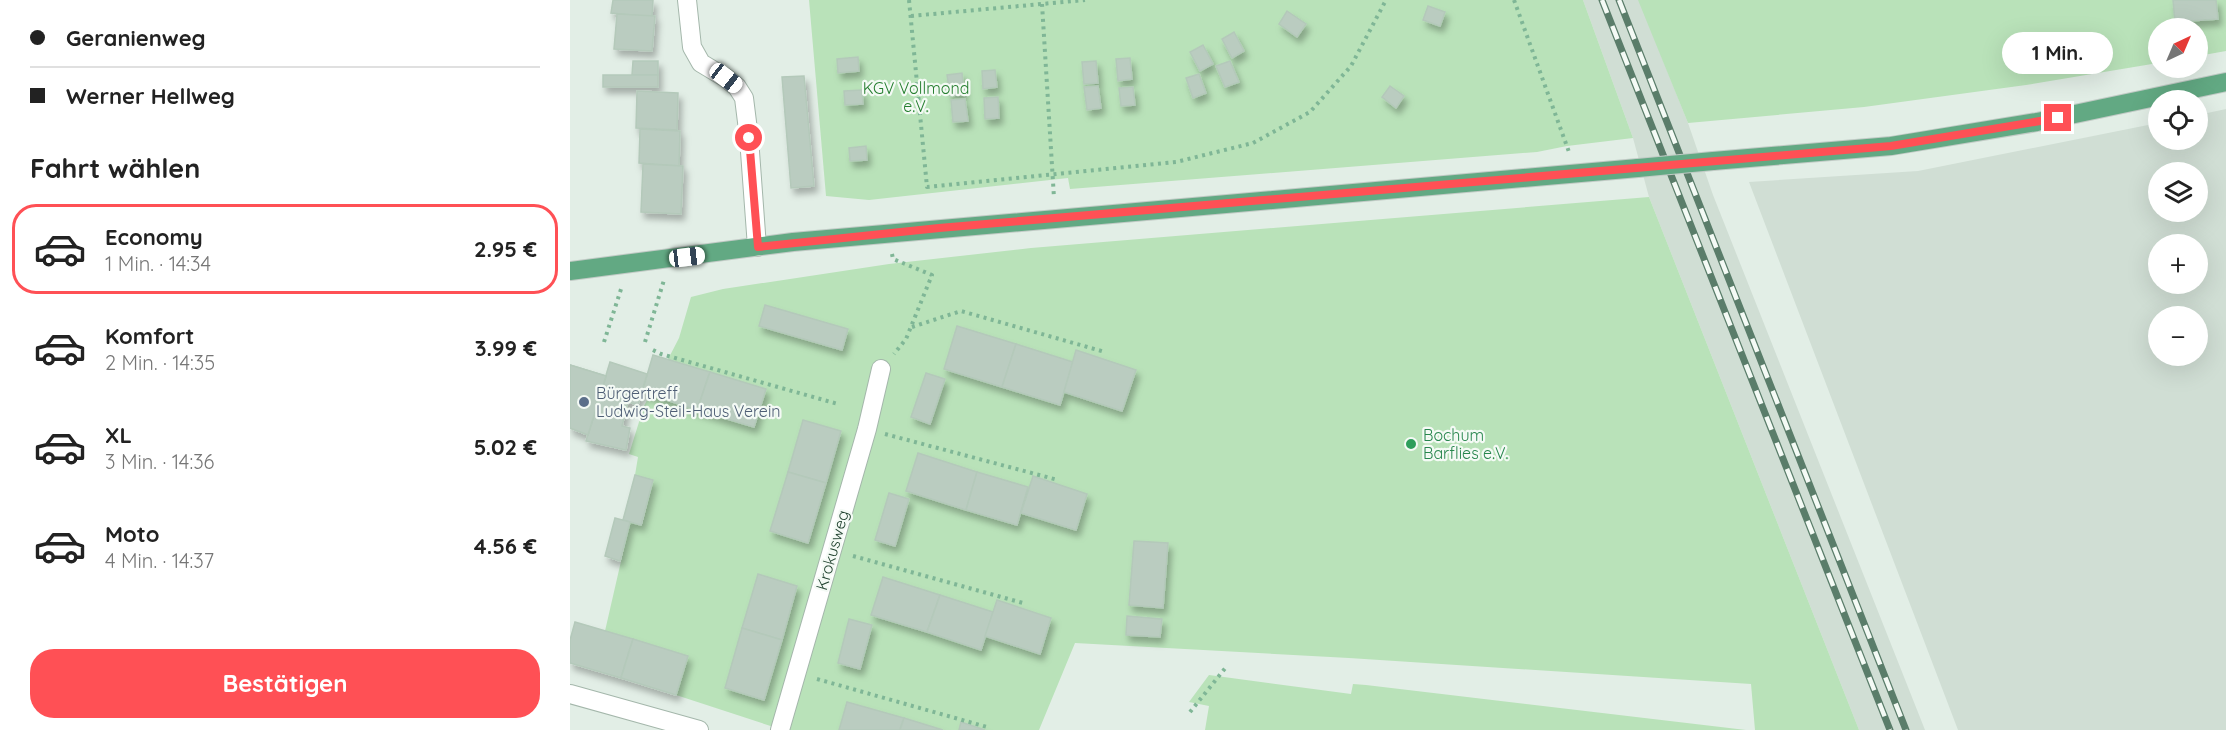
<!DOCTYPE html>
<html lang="de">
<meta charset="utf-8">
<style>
body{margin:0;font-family:Quicksand,sans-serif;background:#f6f6f6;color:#222;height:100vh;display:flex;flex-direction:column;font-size:22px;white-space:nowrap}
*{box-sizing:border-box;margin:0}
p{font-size:20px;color:#767676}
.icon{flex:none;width:33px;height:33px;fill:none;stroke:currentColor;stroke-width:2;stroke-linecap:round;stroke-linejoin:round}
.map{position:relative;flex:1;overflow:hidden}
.details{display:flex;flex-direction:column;background:#fff;width:570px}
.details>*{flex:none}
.hud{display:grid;align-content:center;height:132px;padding:0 30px;background:#fff}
.needle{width:39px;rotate:44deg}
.buttons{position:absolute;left:1578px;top:18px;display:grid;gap:12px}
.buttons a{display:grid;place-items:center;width:60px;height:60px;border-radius:50%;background:#fff;box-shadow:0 6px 24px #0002;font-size:30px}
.end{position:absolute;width:27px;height:27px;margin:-14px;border:8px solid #ff5055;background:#fff;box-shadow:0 0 0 3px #fff}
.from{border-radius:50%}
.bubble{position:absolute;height:42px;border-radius:21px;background:#fff;box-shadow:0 6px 24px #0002;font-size:20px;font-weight:800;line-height:42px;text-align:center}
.car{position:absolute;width:18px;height:36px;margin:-18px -9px;border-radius:8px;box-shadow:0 0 4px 2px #0007;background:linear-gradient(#fff 24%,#345 0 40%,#fff 0 76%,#345 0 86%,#fff 0)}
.hud b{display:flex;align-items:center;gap:21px;height:57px;font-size:22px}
.hud b+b{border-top:2px solid #e0e0e0}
.hud i{width:15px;height:15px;background:#222}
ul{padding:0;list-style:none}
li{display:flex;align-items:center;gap:18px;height:90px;margin:0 12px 9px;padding:0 18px;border:3px solid transparent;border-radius:24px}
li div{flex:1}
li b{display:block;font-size:22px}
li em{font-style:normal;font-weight:800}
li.on{border-color:#ff5055}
li>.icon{width:54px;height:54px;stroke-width:1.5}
h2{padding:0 30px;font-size:27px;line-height:72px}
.action{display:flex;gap:12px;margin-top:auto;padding:12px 30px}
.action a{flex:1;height:69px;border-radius:24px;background:#ff5055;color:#fff;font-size:24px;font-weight:800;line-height:69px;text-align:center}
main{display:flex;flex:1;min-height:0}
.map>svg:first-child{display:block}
.built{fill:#d0ded4;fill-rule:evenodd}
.green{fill:#b9e2b9}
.building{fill:#baccc0;stroke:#b4c9ba;stroke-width:1.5;filter:url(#shadow)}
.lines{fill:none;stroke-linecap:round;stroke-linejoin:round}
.minor-casing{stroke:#a4b7ab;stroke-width:20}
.major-casing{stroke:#c1cac5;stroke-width:20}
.path{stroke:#7fb696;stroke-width:4;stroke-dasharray:3 4.5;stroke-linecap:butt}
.minor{stroke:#fff;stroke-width:18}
.major{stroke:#62a983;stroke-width:18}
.rail-casing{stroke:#5a7d6a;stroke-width:7}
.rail{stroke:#f4faf5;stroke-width:4.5;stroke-dasharray:14;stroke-linecap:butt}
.major-bridge-casing{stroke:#c1cac5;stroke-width:20;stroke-linecap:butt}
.major-bridge{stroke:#62a983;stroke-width:18}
.route{stroke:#ff5055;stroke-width:8}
.service-dot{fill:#5c6f8a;stroke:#f4faf5;stroke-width:2}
.leisure-dot{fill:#2e9e5b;stroke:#f4faf5;stroke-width:2}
.labels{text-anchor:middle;stroke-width:4.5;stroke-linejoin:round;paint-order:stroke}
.park-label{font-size:16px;fill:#257e2f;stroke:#f4faf5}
.service-label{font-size:16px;fill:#4e5e75;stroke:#f4faf5;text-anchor:start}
.leisure-label{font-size:16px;fill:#27864d;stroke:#f4faf5;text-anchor:start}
.street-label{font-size:16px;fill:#20422f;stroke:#f4faf5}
</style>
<main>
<section class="details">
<div class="hud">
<b><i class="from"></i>Geranienweg</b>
<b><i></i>Werner Hellweg</b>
</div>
<h2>Fahrt wählen</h2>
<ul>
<li class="on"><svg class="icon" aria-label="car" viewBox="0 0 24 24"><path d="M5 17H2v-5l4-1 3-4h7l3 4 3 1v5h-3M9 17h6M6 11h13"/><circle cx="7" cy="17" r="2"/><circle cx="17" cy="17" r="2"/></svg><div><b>Economy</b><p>1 Min. · 14:34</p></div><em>2.95 €</em></li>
<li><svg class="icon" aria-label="car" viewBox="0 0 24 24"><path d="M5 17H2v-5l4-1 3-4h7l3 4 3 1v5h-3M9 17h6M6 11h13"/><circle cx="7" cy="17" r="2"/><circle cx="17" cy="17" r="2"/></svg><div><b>Komfort</b><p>2 Min. · 14:35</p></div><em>3.99 €</em></li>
<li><svg class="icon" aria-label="car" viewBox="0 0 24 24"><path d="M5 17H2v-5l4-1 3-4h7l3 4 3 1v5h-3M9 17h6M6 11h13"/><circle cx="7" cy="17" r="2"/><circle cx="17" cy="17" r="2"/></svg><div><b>XL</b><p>3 Min. · 14:36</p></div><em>5.02 €</em></li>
<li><svg class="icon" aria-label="car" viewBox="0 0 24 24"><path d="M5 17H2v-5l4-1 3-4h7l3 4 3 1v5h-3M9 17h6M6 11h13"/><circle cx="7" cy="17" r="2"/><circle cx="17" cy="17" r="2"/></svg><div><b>Moto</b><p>4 Min. · 14:37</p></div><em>4.56 €</em></li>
</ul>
<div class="action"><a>Bestätigen</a></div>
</section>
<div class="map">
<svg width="1656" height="730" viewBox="0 0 1656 730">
<defs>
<filter id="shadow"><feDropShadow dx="3.5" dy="6" stdDeviation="3" flood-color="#0004"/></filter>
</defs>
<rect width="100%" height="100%" fill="#e2eee6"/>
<!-- built -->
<g class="built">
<path d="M1013 0H1069L1118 123 1143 195 1355 730H1289L1079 197 1063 138Z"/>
<path d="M1656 109V730H1388L1179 182 1348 171 1588 123V140H1628V115ZM1628 172V212H1588V172ZM1588 244H1628V284H1588ZM1588 316H1628V356H1588Z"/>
</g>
<!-- green -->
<g class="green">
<path d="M239 0H1013L1063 138 997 146 967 152 500 189 498 178 299 200 256 196Z"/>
<path d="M1068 0H1656V51L1628 56V28H1588V63L1456 85 1294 107 1118 123Z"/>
<path d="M1079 197 1289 730H1185L1181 684 779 658 505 643 469 730H213L106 695 117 656 35 631 60 522 72 525 83 481 65 475 68 457 59 454 74 406 109 338 121 297 153 289 319 264 461 248Z"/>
<path d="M639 675 781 694 783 684 796 685 1176 730H635L639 706 619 702Z"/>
</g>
<!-- building -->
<g class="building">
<path d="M43 0H83L82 17 41 13Z"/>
<path d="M1603 0H1646L1648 19 1605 22Z"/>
<path d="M858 6 875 12 870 26 853 20Z"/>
<path d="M717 11 736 24 727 37 709 24Z"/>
<path d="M47 14 85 16 82 51 44 49Z"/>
<path d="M664 32 674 51 662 58 652 39Z"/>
<path d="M633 45 643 64 630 71 620 52Z"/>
<path d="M288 57 289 71 268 73 267 59Z"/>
<path d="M560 58 562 79 548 81 546 59Z"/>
<path d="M63 61H88V75H62Z"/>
<path d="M526 61 528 83 514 84 512 62Z"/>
<path d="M660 61 669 82 655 87 646 66Z"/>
<path d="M425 70 427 87 413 89 412 71Z"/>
<path d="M392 73 394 94 380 96 377 75Z"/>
<path d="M629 74 636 93 623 98 616 78Z"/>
<rect x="33" y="75" width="55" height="12"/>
<path d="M234 76 244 186 221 188 212 77Z"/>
<path d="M528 86 531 108 517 110 514 87Z"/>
<path d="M820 86 834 96 826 108 812 97Z"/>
<path d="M563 87 565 105 551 106 549 88Z"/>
<path d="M292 90 293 104 275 105 274 91Z"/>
<path d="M67 91 108 93 107 130 66 128Z"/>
<path d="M428 97 429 118 415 119 414 98Z"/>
<path d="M395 99 398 121 383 122 381 100Z"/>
<path d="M70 129 110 131 109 166 69 163Z"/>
<path d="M296 146 297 160 280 161 279 148Z"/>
<path d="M73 164 113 166 111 214 71 212Z"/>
<path d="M195 305 278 329 272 350 189 326Z"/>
<path d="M387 326 446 344 432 387 374 369Z"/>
<path d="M446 344 503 362 490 405 432 387Z"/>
<path d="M506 350 566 370 552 411 494 392Z"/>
<path d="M83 355 140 372 127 410 72 392Z"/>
<path d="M40 362 77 374 68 405 58 402 52 426 60 428 56 450 16 441Z"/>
<path d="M0 365 36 376 18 435 0 428Z"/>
<path d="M0 365 36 376 18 435 0 428Z"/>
<path d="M140 372 196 389 184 427 127 410Z"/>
<path d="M356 373 375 379 360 424 341 417Z"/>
<path d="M233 420 271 431 256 483 218 472Z"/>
<path d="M348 453 407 472 396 510 336 491Z"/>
<path d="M218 472 256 483 238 543 200 531Z"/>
<path d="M407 472 458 487 447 525 396 510Z"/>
<path d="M65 475 83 480 71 525 53 520Z"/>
<path d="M463 476 517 494 506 530 451 513Z"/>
<path d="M319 493 339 499 325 546 305 540Z"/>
<path d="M45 518 60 522 50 561 35 556Z"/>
<path d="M564 541 598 543 593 608 559 605Z"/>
<path d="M188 574 227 586 212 640 172 628Z"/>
<path d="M313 577 370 595 357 632 301 615Z"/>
<path d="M370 595 423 612 411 650 357 632Z"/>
<path d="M427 600 481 618 470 654 415 636Z"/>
<path d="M557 616 592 619 590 637 556 635Z"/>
<path d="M279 619 302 625 290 669 268 663Z"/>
<path d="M5 622 63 639 51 678 0 663V640Z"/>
<path d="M172 628 212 640 194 700 155 688Z"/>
<path d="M63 639 118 656 106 695 51 678Z"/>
<path d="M277 702 334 718 330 730H269Z"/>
<path d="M334 718 373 730H330Z"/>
<path d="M391 722 415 730H389Z"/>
</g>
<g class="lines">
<!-- minor casing -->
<g class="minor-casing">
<g id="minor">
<path d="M117 0 122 47 131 63 156 78 167 87 174 98 179 138 187 247"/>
<path d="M0 694 129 730"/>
<path d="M210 730 297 429 311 369"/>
</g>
</g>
<!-- major casing -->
<g class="major-casing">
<g id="major">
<path d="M1143 161 1321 146 1467 122 1656 82"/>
<path d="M0 271 223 242 1068 168"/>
</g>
</g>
<!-- path -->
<g class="path">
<path d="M339 0 357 187 606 162 683 143 740 112 781 66 816 0"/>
<path d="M944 0 999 152"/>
<path d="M472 4 484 198"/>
<path d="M341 16 515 0"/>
<path d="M322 254 323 259 362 275 336 339 324 354"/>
<path d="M342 327 391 311 535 352"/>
<path d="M34 342 52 286"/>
<path d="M75 342 94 280"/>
<path d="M83 350 91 354 268 404"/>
<path d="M315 434 488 480"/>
<path d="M283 556 453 603"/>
<path d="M247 679 417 727"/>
<path d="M620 712 657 666"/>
</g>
<!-- minor -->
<use href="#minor" class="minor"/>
<!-- major -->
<use href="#major" class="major"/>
<!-- rail casing -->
<g class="rail-casing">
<g id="rail">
<path d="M1032 0 1320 730"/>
<path d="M1049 0 1336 730"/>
</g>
</g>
<!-- rail -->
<use href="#rail" class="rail"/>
<!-- major-bridge casing -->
<g class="major-bridge-casing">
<path id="major-bridge" d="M1068 168 1143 161"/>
</g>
<!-- major-bridge -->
<use href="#major-bridge" class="major-bridge"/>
</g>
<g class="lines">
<!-- route -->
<path class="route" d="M179 138 188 247 369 228 1321 146 1488 118"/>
</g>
<!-- markers -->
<circle class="service-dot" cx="14" cy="402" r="6"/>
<circle class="leisure-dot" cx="841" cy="444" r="6"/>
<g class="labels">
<!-- park labels -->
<g class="park-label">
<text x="346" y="94">KGV Vollmond<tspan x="346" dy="18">e.V.</tspan></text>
</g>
<!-- service labels -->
<g class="service-label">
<text x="26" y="399">Bürgertreff<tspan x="26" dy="18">Ludwig-Steil-Haus Verein</tspan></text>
</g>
<!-- leisure labels -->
<g class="leisure-label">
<text x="853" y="441">Bochum<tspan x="853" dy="18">Barflies e.V.</tspan></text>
</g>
<!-- street labels -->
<g class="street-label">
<text transform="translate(262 550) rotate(-74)" y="6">Krokusweg</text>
</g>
</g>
</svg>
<div class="buttons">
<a><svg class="needle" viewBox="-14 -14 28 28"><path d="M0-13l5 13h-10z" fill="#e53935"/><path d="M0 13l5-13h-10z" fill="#767676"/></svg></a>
<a><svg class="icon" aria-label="locate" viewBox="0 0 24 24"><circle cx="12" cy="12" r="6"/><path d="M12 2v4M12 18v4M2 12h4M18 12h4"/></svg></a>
<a><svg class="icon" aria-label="layers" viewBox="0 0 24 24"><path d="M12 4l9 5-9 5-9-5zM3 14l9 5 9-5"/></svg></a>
<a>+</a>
<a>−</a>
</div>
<i class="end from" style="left:179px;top:138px"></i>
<i class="end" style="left:1488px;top:118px"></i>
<div class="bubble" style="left:1432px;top:32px;width:111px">1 Min.</div>
<i class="car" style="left:156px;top:78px;rotate:128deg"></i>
<i class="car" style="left:117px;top:257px;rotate:83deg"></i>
</div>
</main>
